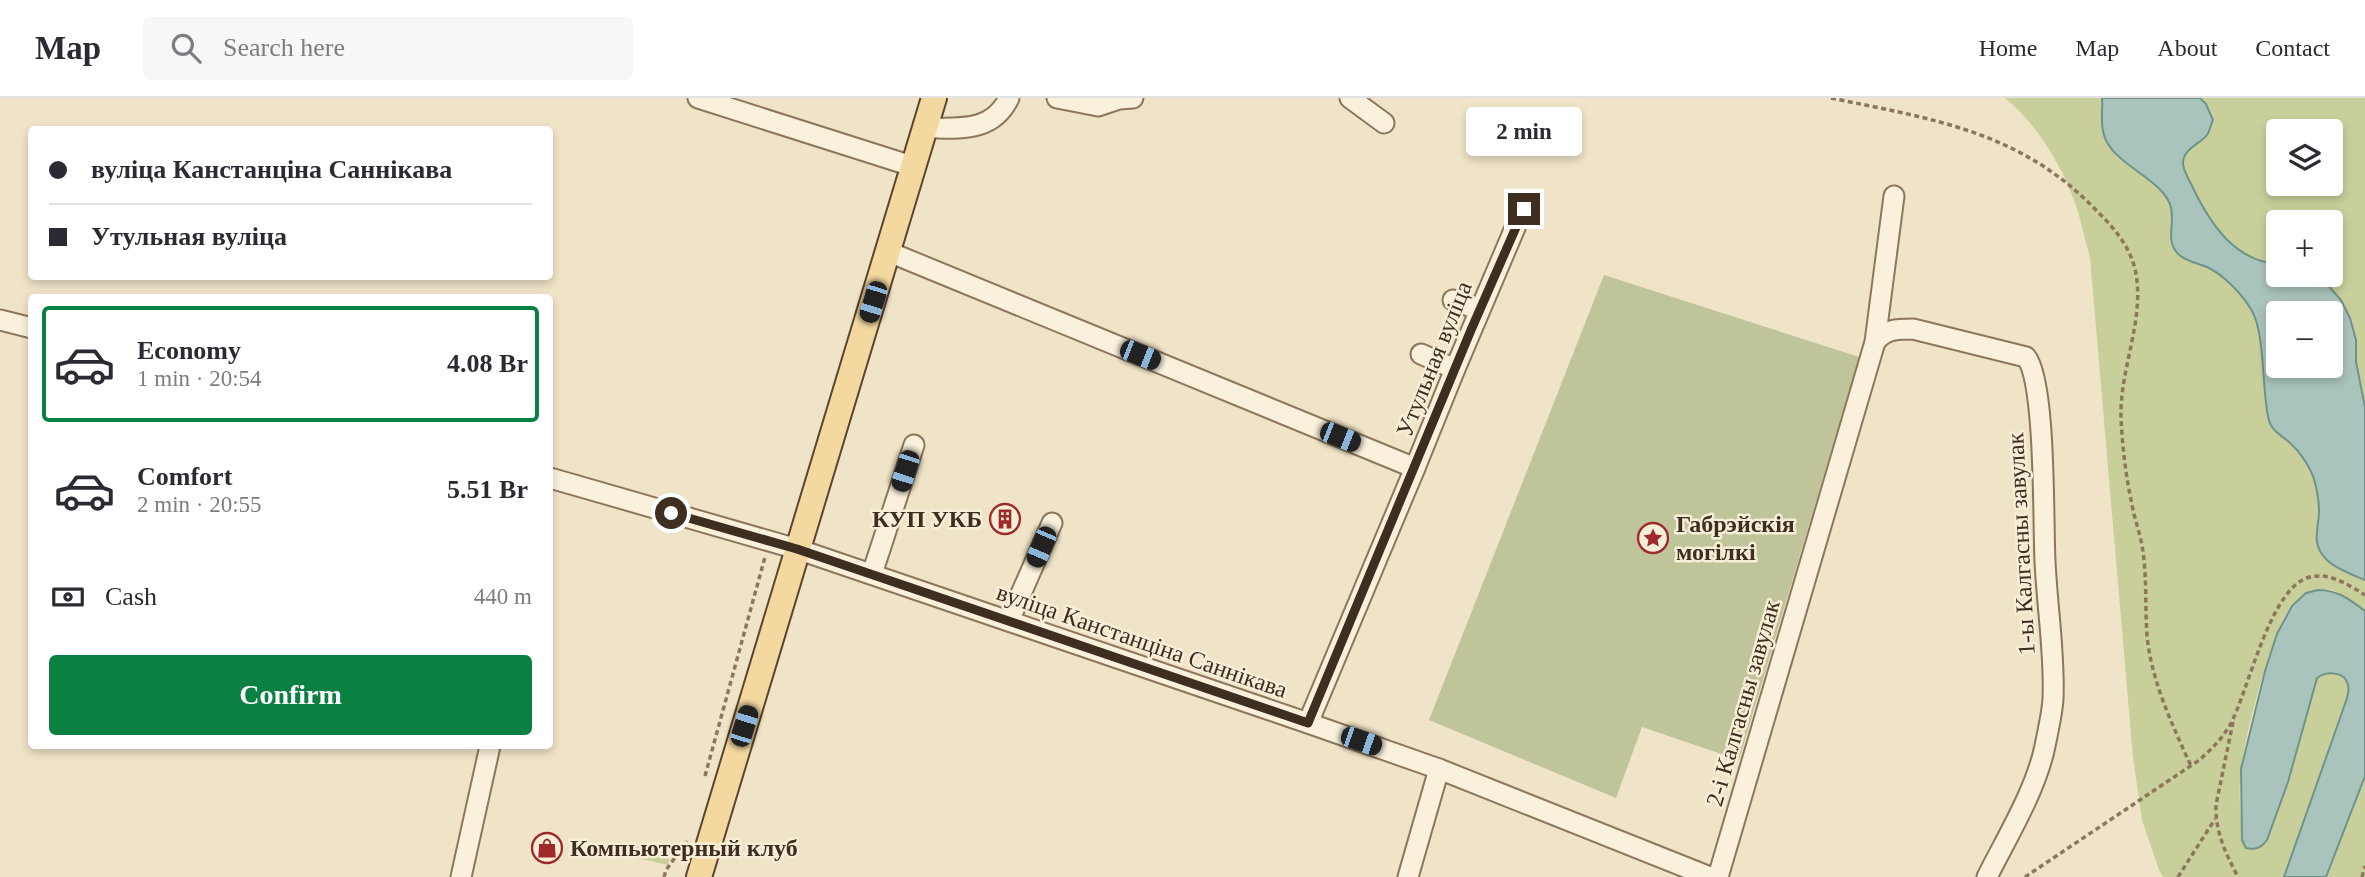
<!DOCTYPE html>
<meta charset="utf-8">
<style>
body{margin:0;font-family:"Times New Roman",serif;background:#f7f7f7;color:#2b2b33;height:100vh;display:flex;flex-direction:column;font-size:26px;white-space:nowrap}
*{box-sizing:border-box;margin:0}
p{font-size:23px;color:#7c7c81}
.icon{flex:none;width:38px;height:38px;fill:none;stroke:currentColor;stroke-width:2;stroke-linecap:round;stroke-linejoin:round}
.map{position:relative;flex:1;overflow:hidden}
.side{position:absolute;left:28px;top:196px;width:525px;height:455px;display:flex;flex-direction:column;background:#fff;border-radius:7px;box-shadow:0 4px 10px #0003}
.side>*{flex:none}
.banner{position:absolute;left:28px;top:28px;width:525px;height:154px;border-radius:7px;box-shadow:0 4px 10px #0003;display:grid;align-content:center;height:154px;padding:0 21px;background:#fff}
.fabs{position:absolute;left:2266px;top:21px;display:grid;gap:14px}
.fabs a{display:grid;place-items:center;width:77px;height:77px;border-radius:7px;background:#fff;box-shadow:0 4px 10px #0003;font-size:35px}
.end{position:absolute;width:32px;height:32px;margin:-16px;border:9px solid #3d2e20;background:#fff;box-shadow:0 0 0 4px #fff}
.from{border-radius:50%}
.bubble{position:absolute;height:49px;border-radius:7px;background:#fff;box-shadow:0 4px 10px #0003;font-size:23px;font-weight:700;line-height:49px;text-align:center}
.car{position:absolute;width:21px;height:42px;margin:-21px -10px;border-radius:9px;box-shadow:0 0 5px 2px #0007;background:linear-gradient(#222 24%,#8ab4d8 0 40%,#222 0 76%,#8ab4d8 0 86%,#222 0)}
.banner b{display:flex;align-items:center;gap:24px;height:66px;font-size:26px}
.banner b+b{border-top:2px solid #e1e1e2}
.banner i{width:18px;height:18px;background:#2b2b33}
ul{padding:12px 0 0;list-style:none}
li{display:flex;align-items:center;gap:21px;height:116px;margin:0 14px 10px;padding:0 7px;border:4px solid transparent;border-radius:7px}
li div{flex:1}
li b{display:block;font-size:26px}
li em{font-style:normal;font-weight:700}
li.on{border-color:#0b8043}
li>.icon{width:63px;height:63px;stroke-width:1.5}
.pay{display:flex;align-items:center;gap:18px;height:77px;padding:0 21px;font-size:26px}
.pay p{margin-inline-start:auto}
.primary-button{display:flex;gap:14px;margin-top:auto;padding:14px 21px}
.primary-button a{flex:1;height:80px;border-radius:7px;background:#0b8043;color:#fff;font-size:28px;font-weight:700;line-height:80px;text-align:center}
header{display:flex;align-items:center;gap:42px;box-sizing:border-box;height:98px;padding:0 35px;background:#fff;border-bottom:2px solid #e1e1e2}
header strong{font-size:33px}
nav{display:flex;gap:38px;margin-inline-start:auto;font-size:24px}
.search{width:490px;height:63px;background:#f7f7f7;display:flex;align-items:center;gap:18px;box-sizing:border-box;padding:0 24px;border-radius:7px;color:#7c7c81;font-size:26px}
.map>svg:first-child{display:block}
.green{fill:#c9cf9b;fill-rule:evenodd}
.cemetery{fill:#bfc49a}
.water{fill:#a9c4bc;stroke:#6f938a;stroke-width:2;fill-rule:evenodd}
.lines{fill:none;stroke-linecap:round;stroke-linejoin:round}
.minor-casing{stroke:#8d765c;stroke-width:23}
.major-casing{stroke:#5b4430;stroke-width:28}
.path{stroke:#8d765c;stroke-width:3.5;stroke-dasharray:5 3.5;stroke-linecap:butt}
.minor{stroke:#faf1dc;stroke-width:19}
.major{stroke:#f3d9a0;stroke-width:24}
.route{stroke:#3d2e20;stroke-width:9}
.labels{text-anchor:middle;stroke-width:5;stroke-linejoin:round;paint-order:stroke}
.street-label{font-size:24px;fill:#3d2e20;stroke:#f7eed8}
.poi-label{font-size:24px;font-weight:bold;fill:#3d2e20;stroke:#f7eed8;text-anchor:start}
</style>
<header>
<strong>Map</strong>
<div class="search"><svg class="icon" aria-label="search" viewBox="0 0 24 24"><circle cx="10" cy="10" r="6"/><path d="M15 15l6 6"/></svg>Search here</div>
<nav><a>Home</a><a>Map</a><a>About</a><a>Contact</a></nav>
</header>
<div class="map">
<svg width="2365" height="779" viewBox="0 0 2365 779">
<rect width="100%" height="100%" fill="#f0e4c8"/>
<!-- green -->
<g class="green">
<path d="M2005 0H2365V513C2352 503 2335 487 2318 492 2310 494 2296 504 2291 509 2271 533 2245 639 2241 672 2238 695 2241 719 2242 742L2262 748 2267 742 2288 684 2317 580C2327 573 2345 573 2348 587 2350 593 2347 600 2345 606L2284 779H2163L2159 772 2142 722 2133 660 2090 160C2085 143 2082 125 2076 108 2064 70 2036 25 2005 0ZM2278 33H2331V86H2278ZM2278 124H2331V177H2278ZM2278 215H2331V268H2278Z"/>
<path d="M2365 678V779H2326Z"/>
<path d="M618 744 670 756 668 767 615 755Z"/>
</g>
<!-- cemetery -->
<path class="cemetery" d="M1604 177 1859 259 1739 662 1642 629 1616 700 1429 622Z"/>
<!-- water -->
<g class="water">
<path d="M2102 0H2200L2206 6 2213 22C2211 26 2210 33 2207 37 2200 46 2183 51 2183 65 2183 73 2190 83 2193 90 2211 127 2235 163 2278 166V177H2319L2341 202 2350 220 2356 242V264L2365 309V482C2353 477 2336 471 2327 462 2310 446 2319 430 2319 413 2319 401 2317 392 2314 381 2310 369 2300 354 2291 346 2281 336 2270 333 2268 318 2262 291 2265 236 2252 213 2243 197 2224 177 2207 169 2197 165 2187 164 2178 156 2165 142 2175 126 2171 110 2165 81 2112 67 2104 37 2100 25 2103 12 2102 0ZM2278 215H2331V268H2278Z"/>
<path d="M2318 492C2338 492 2349 501 2365 513V678L2326 779H2284L2345 606C2347 600 2350 593 2348 587 2345 573 2327 573 2317 580L2288 684 2267 742C2261 750 2256 752 2246 750L2242 742 2241 671 2265 573 2277 536 2292 508 2306 495Z"/>
</g>
<g class="lines">
<!-- minor casing -->
<g class="minor-casing">
<g id="minor">
<path d="M698 0 915 69"/>
<path d="M1057 0 1098 8 1119 1 1133 0"/>
<path d="M1350 0 1384 25"/>
<path d="M925 30C959 30 992 35 1009 0"/>
<path d="M889 154 1415 370 1455 271 1523 111"/>
<path d="M1453 202 1479 212"/>
<path d="M0 222 32 230"/>
<path d="M1875 244C1885 231 1897 231 1913 231L2026 259C2046 283 2043 425 2045 463 2047 509 2055 556 2053 601 2052 616 2048 633 2045 648 2036 692 2007 739 1987 779"/>
<path d="M1421 256 1455 271"/>
<path d="M550 380 797 451 1308 625 1439 671 1710 779"/>
<path d="M872 476 914 347"/>
<path d="M1009 523 1052 425"/>
<path d="M1308 625 1415 370"/>
<path d="M461 779 490 648"/>
<path d="M1408 779 1439 671"/>
<path d="M1718 779 1875 244 1894 98"/>
</g>
</g>
<!-- major casing -->
<g class="major-casing">
<path id="major" d="M699 779 934 0"/>
</g>
<!-- path -->
<g class="path">
<path d="M1831 0C1932 21 2019 33 2094 110 2112 128 2129 146 2135 171 2146 219 2120 269 2121 318 2122 348 2126 378 2132 407 2135 423 2141 438 2143 454 2147 482 2145 510 2147 538 2152 585 2172 626 2191 668"/>
<path d="M2233 624 2216 707C2215 734 2226 756 2238 779"/>
<path d="M705 678 765 459"/>
<path d="M664 779 666 772 687 743"/>
<path d="M2025 779 2198 663C2211 652 2221 642 2230 627 2248 595 2270 488 2310 479 2329 474 2349 487 2365 497"/>
<path d="M2178 779 2215 721"/>
<path d="M2362 779 2365 768"/>
</g>
<!-- minor -->
<use href="#minor" class="minor"/>
<!-- major -->
<use href="#major" class="major"/>
</g>
<g class="lines">
<!-- route -->
<path class="route" d="M671 415 797 451 1308 625 1471 232 1524 111"/>
</g>
<!-- icons -->
<defs>
<g id="building-ring" transform="scale(1.575)"><circle r="9.5" fill="#f7eed8" stroke="#9e2a2b" stroke-width="1.5"/><path d="M-4-6H4V6H1V3H-1V6H-4ZM-2.5-4.3h1.7v1.8h-1.7ZM.8-4.3h1.7v1.8H.8ZM-2.5-1h1.7V.8h-1.7ZM.8-1h1.7V.8H.8Z" fill="#9e2a2b"/></g>
<g id="sight-ring" transform="scale(1.575)"><circle r="9.5" fill="#f7eed8" stroke="#9e2a2b" stroke-width="1.5"/><path d="M0-6L1.8-2.2L6-1.7L2.9 1.2L3.7 5.4L0 3.3L-3.7 5.4L-2.9 1.2L-6-1.7L-1.8-2.2Z" fill="#9e2a2b"/></g>
<g id="shop-ring" transform="scale(1.575)"><circle r="9.5" fill="#f7eed8" stroke="#9e2a2b" stroke-width="1.5"/><path d="M-5-2.5h2.3a2.7 3.5 0 0 1 5.4 0H5L5.5 6h-11ZM-1.5-2.5h3a1.5 2.3 0 0 0-3 0Z" fill="#9e2a2b"/></g>
</defs>
<g fill-rule="evenodd">
<use href="#building-ring" x="1005" y="421"/>
<use href="#sight-ring" x="1653" y="440"/>
<use href="#shop-ring" x="547" y="750"/>
</g>
<g class="labels">
<!-- street labels -->
<g class="street-label">
<text transform="translate(1434 261) rotate(-68)" y="8">Утульная вуліца</text>
<text transform="translate(2021 446) rotate(-93)" y="8">1-ы Калгасны завулак</text>
<text transform="translate(1142 543) rotate(19)" y="8">вуліца Канстанціна Саннікава</text>
<text transform="translate(1743 605) rotate(-74)" y="8">2-і Калгасны завулак</text>
</g>
<!-- poi labels -->
<g class="poi-label">
<text x="982" y="429" text-anchor="end">КУП УКБ</text>
<text x="1676" y="434">Габрэйскія<tspan x="1676" dy="28">могілкі</tspan></text>
<text x="570" y="758">Компьютерный клуб</text>
</g>
</g>
</svg>
<div class="fabs">
<a><svg class="icon" aria-label="layers" viewBox="0 0 24 24"><path d="M12 4l9 5-9 5-9-5zM3 14l9 5 9-5"/></svg></a>
<a>+</a>
<a>−</a>
</div>
<i class="end from" style="left:671px;top:415px"></i>
<i class="end" style="left:1524px;top:111px"></i>
<div class="bubble" style="left:1466px;top:9px;width:116px">2 min</div>
<i class="car" style="left:873px;top:204px;rotate:197deg"></i>
<i class="car" style="left:1140px;top:257px;rotate:112deg"></i>
<i class="car" style="left:1340px;top:339px;rotate:112deg"></i>
<i class="car" style="left:905px;top:373px;rotate:198deg"></i>
<i class="car" style="left:1041px;top:449px;rotate:203deg"></i>
<i class="car" style="left:744px;top:628px;rotate:17deg"></i>
<i class="car" style="left:1361px;top:643px;rotate:109deg"></i>
<div class="banner">
<b><i class="from"></i>вуліца Канстанціна Саннікава</b>
<b><i></i>Утульная вуліца</b>
</div>
<section class="side">
<ul>
<li class="on"><svg class="icon" aria-label="car" viewBox="0 0 24 24"><path d="M5 17H2v-5l4-1 3-4h7l3 4 3 1v5h-3M9 17h6M6 11h13"/><circle cx="7" cy="17" r="2"/><circle cx="17" cy="17" r="2"/></svg><div><b>Economy</b><p>1 min · 20:54</p></div><em>4.08 Br</em></li>
<li><svg class="icon" aria-label="car" viewBox="0 0 24 24"><path d="M5 17H2v-5l4-1 3-4h7l3 4 3 1v5h-3M9 17h6M6 11h13"/><circle cx="7" cy="17" r="2"/><circle cx="17" cy="17" r="2"/></svg><div><b>Comfort</b><p>2 min · 20:55</p></div><em>5.51 Br</em></li>
</ul>
<div class="pay"><svg class="icon" aria-label="cash" viewBox="0 0 24 24"><path d="M3 7h18v10H3z"/><circle cx="12" cy="12" r="2"/></svg>Cash<p>440 m</p></div>
<div class="primary-button"><a>Confirm</a></div>
</section>
</div>
